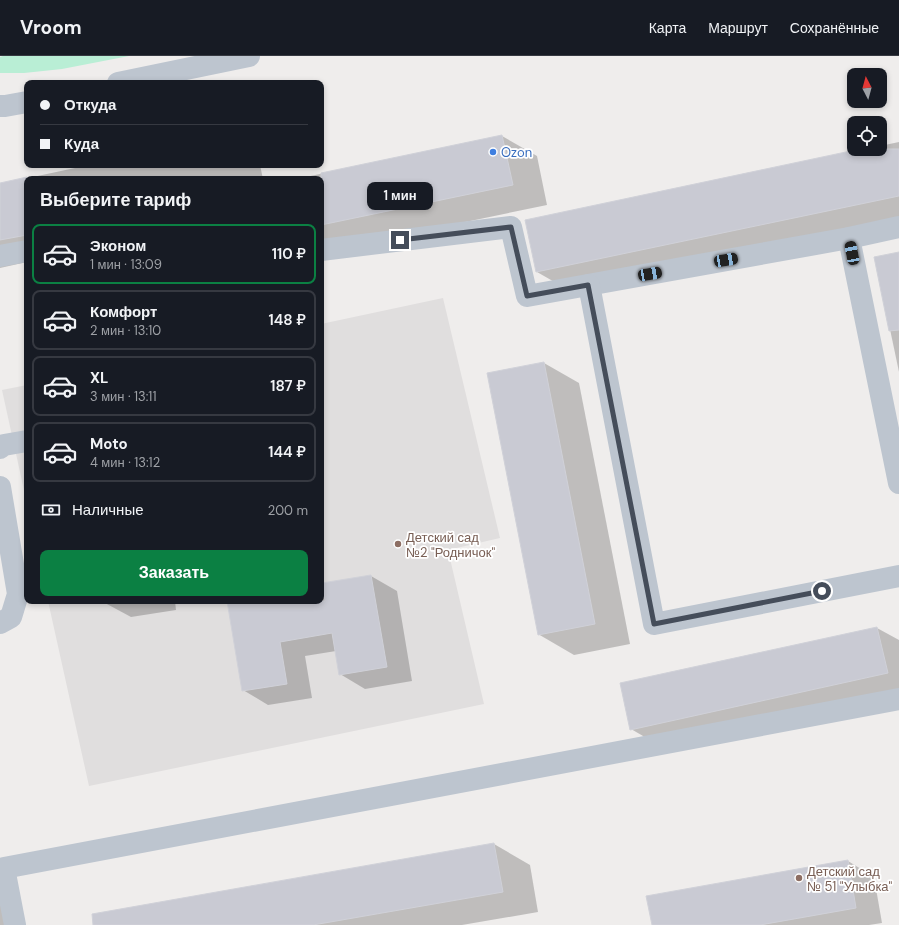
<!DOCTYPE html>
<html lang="ru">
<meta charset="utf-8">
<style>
body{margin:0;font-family:"DM Sans",sans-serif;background:#20242c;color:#f1f3f6;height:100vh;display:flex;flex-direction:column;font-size:15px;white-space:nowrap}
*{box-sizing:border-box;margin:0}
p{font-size:13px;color:#9ea1a6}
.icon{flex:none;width:22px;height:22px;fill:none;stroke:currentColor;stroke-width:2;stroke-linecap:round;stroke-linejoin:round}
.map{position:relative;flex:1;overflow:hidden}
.drawer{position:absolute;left:24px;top:120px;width:300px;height:428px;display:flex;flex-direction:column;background:#171b24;border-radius:8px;box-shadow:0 2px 6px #0003}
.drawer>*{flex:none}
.guide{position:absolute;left:24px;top:24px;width:300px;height:88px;border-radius:8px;box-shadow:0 2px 6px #0003;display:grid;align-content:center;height:88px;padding:0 16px;background:#171b24}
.needle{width:26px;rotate:354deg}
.controls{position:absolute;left:847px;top:12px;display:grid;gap:8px}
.controls a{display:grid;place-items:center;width:40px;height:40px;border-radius:8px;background:#171b24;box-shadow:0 2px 6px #0003;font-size:20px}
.end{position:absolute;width:18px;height:18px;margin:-9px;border:5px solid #454d5a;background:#fff;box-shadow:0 0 0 2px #fff}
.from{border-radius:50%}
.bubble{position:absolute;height:28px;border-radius:8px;background:#171b24;box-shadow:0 2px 6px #0003;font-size:13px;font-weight:600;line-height:28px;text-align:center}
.car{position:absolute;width:12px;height:24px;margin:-12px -6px;border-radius:5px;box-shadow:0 0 3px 1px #0007;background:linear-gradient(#222 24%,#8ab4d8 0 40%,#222 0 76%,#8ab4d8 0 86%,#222 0)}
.guide b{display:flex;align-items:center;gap:14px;height:38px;font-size:15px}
.guide b+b{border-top:1px solid #363941}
.guide i{width:10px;height:10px;background:#f1f3f6}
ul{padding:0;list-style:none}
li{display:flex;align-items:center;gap:12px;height:60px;margin:0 8px 6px;padding:0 8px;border:2px solid #363941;border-radius:8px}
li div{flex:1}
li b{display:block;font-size:15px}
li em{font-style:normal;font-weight:600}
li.current{border-color:#0b8043}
li>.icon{width:36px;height:36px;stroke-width:1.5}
h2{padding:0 16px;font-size:18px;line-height:48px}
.pay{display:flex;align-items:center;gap:10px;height:44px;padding:0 16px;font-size:15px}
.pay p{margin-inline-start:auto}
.primary-button{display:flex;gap:8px;margin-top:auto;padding:8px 16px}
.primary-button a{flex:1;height:46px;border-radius:8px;background:#0b8043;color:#fff;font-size:16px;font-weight:600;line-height:46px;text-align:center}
header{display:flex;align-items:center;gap:24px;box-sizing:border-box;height:56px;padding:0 20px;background:#171b24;border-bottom:1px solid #363941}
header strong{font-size:19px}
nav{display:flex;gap:22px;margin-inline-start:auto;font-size:14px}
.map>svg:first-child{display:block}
.education{fill:#e0dede}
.green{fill:#b9eed5}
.shadow{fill:#0003}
.building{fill:#c9cad3;stroke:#d0d1d8}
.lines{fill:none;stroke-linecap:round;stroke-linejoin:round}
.minor{stroke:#bdc5cf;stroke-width:22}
.route{stroke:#454d5a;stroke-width:5}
.shop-dot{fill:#3f7fe0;stroke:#fff;stroke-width:1.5}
.education-dot{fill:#8d6e63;stroke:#fff;stroke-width:1.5}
.labels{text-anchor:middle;stroke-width:3.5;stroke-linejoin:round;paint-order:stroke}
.shop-label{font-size:13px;fill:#366cbe;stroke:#fff;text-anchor:start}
.education-label{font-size:13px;fill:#785e54;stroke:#fff;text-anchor:start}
</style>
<header>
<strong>Vroom</strong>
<nav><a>Карта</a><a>Маршрут</a><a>Сохранённые</a></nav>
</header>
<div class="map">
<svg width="899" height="869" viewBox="0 0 899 869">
<rect width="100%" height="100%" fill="#efedec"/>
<!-- education -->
<g class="education">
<path d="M443 242 500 482 448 494 484 648 89 730 48 545H321V268Z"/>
<path d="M27 329V448L2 334Z"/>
</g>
<!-- green -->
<path class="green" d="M3 0H129L62 13 24 17H0V1Z"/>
<!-- shadow -->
<g class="shadow">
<path d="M502 80 537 100 547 149 321 196V123H296Z"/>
<path d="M899 86V167L572 236 537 216 866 93H880V90Z"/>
<path d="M89 109H260L263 123H27V206L0 212V128Z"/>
<path d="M899 197V316L875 202Z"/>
<path d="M544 307 579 327 630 588 574 599 538 578Z"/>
<path d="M371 520 397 535 412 625 365 633 340 618 336 595 305 600 312 642 268 649 243 634 228 545H321V529Z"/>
<path d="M105 545H175L176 554 131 561 105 547Z"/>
<path d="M877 572 899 584V642L667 694 631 673Z"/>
<path d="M494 788 530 809 538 856 462 869H112L109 856Z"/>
<path d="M848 805 874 821 882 867 869 869H653Z"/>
<path d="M0 817 10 869H0Z"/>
</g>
<!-- building -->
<g class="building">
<path d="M502 79 513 129 321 169V117Z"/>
<path d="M860 93H899V140L536 216 525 164Z"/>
<path d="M27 121V179L0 184V127Z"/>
<path d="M899 196V274L889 275 874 201Z"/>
<path d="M544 306 595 568 538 579 487 317Z"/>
<path d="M371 519 387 611 339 619 332 577 280 586 287 628 242 635 227 545H325L322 527Z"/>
<path d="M877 571 888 617 630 674 620 627Z"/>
<path d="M494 787 503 836 313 869H93L92 858Z"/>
<path d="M848 804 856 852 760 869H652L646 840Z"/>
</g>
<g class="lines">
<!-- minor -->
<g class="minor">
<path d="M118 27 249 0"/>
<path d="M0 50H5L27 46"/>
<path d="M849 182 899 427"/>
<path d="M321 194 511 171 527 240 849 182 899 171"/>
<path d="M0 200 27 195"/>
<path d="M589 229 654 568 899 520"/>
<path d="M0 392 4 389 27 385"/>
<path d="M0 431 18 538 11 561 0 567"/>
<path d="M15 869 4 812 899 643"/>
</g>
</g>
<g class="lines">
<!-- route -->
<path class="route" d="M400 184 511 171 527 240 588 229 654 568 822 535"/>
</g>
<!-- markers -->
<circle class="shop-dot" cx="493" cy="96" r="4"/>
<g class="education-dot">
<circle cx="398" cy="488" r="4"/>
<circle cx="799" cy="822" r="4"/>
</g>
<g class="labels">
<!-- shop labels -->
<g class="shop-label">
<text x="501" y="101">Ozon</text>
</g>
<!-- education labels -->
<g class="education-label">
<text x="406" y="486">Детский сад<tspan x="406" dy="15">№2 "Родничок"</tspan></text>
<text x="807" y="820">Детский сад<tspan x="807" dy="15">№ 51 "Улыбка"</tspan></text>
</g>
</g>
</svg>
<div class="controls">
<a><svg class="needle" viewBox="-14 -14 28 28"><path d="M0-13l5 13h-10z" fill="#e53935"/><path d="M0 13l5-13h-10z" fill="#9ea1a6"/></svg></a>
<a><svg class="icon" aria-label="locate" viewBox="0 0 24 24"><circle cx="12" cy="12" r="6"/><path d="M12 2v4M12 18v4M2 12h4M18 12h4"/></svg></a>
</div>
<i class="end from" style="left:822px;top:535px"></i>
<i class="end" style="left:400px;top:184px"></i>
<div class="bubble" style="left:367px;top:126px;width:66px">1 мин</div>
<i class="car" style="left:852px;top:197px;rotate:349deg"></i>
<i class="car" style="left:726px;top:204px;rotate:80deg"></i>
<i class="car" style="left:650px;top:218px;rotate:80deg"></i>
<div class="guide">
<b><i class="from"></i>Откуда</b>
<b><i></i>Куда</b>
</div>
<section class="drawer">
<h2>Выберите тариф</h2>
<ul>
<li class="current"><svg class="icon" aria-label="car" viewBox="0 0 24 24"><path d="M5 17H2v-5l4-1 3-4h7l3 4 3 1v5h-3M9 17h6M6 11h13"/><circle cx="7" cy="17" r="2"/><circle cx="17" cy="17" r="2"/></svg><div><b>Эконом</b><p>1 мин · 13:09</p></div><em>110 ₽</em></li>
<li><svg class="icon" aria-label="car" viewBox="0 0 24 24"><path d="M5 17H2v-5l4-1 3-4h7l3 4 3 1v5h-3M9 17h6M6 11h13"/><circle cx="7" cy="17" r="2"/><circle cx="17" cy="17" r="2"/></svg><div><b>Комфорт</b><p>2 мин · 13:10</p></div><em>148 ₽</em></li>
<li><svg class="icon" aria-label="car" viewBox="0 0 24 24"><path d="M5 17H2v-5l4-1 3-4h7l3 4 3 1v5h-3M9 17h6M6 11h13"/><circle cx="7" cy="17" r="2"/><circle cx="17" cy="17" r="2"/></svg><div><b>XL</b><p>3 мин · 13:11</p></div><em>187 ₽</em></li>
<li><svg class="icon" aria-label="car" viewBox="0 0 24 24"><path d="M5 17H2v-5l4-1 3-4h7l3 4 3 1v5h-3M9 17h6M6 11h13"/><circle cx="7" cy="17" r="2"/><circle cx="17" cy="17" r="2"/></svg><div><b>Moto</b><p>4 мин · 13:12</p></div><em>144 ₽</em></li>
</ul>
<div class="pay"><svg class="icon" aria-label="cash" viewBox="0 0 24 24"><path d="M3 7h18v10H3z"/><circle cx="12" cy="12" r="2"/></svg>Наличные<p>200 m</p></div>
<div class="primary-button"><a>Заказать</a></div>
</section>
</div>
